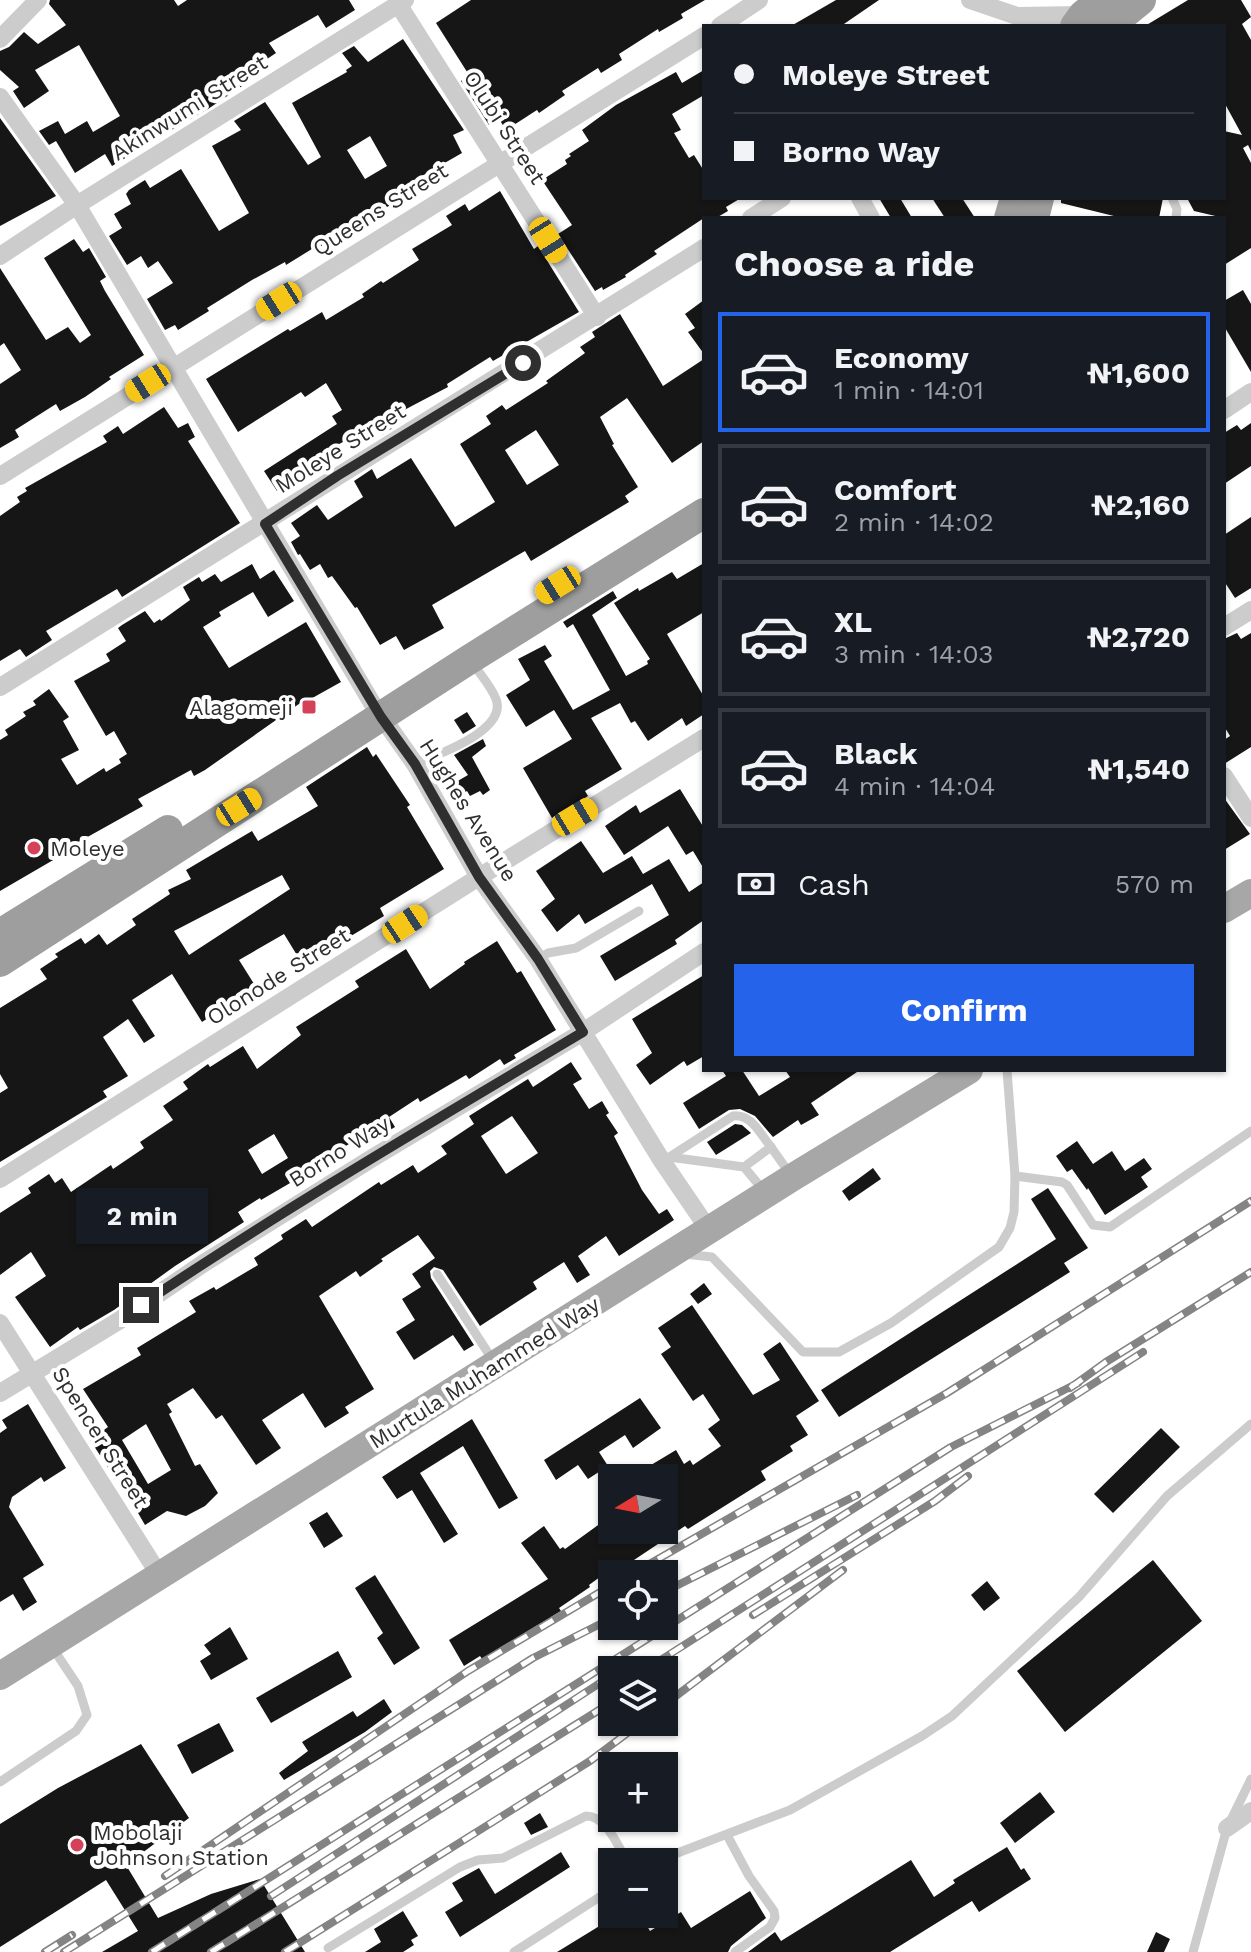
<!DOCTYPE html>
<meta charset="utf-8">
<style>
body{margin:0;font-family:"Work Sans",sans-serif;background:#242831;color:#f1f3f6;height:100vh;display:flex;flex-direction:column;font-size:30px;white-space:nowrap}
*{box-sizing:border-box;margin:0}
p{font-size:26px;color:#9ea1a6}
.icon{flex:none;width:44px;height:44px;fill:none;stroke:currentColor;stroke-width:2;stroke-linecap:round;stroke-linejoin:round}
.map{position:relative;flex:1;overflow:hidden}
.details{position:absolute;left:702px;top:216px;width:524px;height:856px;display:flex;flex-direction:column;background:#171b24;border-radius:0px;box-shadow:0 2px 6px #0004}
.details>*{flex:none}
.banner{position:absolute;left:702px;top:24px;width:524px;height:176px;border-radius:0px;box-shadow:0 2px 6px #0004;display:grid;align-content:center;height:176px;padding:0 32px;background:#171b24}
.needle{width:52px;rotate:260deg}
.fabs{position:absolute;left:598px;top:1464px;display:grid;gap:16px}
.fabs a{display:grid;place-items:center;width:80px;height:80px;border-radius:0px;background:#171b24;box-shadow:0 2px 6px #0004;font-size:40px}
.end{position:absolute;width:36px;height:36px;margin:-18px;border:10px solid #2f2f2f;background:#fff;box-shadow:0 0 0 4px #fff}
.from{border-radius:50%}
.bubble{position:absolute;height:56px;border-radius:0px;background:#171b24;box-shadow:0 2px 6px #0004;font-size:26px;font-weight:700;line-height:56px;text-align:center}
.car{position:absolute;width:24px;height:48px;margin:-24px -12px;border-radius:10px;box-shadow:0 0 6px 2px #0007;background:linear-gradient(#f5c518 24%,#345 0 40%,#f5c518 0 76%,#345 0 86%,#f5c518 0)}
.banner b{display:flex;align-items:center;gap:28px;height:76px;font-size:30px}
.banner b+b{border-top:2px solid #363941}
.banner i{width:20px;height:20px;background:#f1f3f6}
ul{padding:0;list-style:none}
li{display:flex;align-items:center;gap:24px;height:120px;margin:0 16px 12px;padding:0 16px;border:4px solid #363941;border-radius:0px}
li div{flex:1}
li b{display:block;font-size:30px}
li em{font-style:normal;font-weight:700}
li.selected{border-color:#2563eb}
li>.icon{width:72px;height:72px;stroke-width:1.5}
h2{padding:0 32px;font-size:36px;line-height:96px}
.pay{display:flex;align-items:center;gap:20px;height:88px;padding:0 32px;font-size:30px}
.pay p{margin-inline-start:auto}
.primary-button{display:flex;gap:16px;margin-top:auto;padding:16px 32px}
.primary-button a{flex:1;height:92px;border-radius:0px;background:#2563eb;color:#fff;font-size:32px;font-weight:700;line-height:92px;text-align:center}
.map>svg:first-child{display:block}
.building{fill:#161616;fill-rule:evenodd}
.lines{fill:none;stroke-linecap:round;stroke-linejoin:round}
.service{stroke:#ccc;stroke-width:9}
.minor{stroke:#ccc;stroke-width:18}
.primary{stroke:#a7a7a7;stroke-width:28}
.trunk{stroke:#9e9e9e;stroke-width:30}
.rail-casing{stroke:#848484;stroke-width:8}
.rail{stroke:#fff;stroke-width:5;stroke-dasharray:15;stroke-linecap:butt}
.route{stroke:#2f2f2f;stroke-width:10}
.poi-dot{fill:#d6415a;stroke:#fff;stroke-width:3}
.labels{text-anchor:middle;stroke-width:8;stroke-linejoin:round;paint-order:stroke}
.street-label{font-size:22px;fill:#2f2f2f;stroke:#fff}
.poi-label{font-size:22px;fill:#2f2f2f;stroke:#fff;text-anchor:start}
</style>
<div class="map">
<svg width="1251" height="1952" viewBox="0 0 1251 1952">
<rect width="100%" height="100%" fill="#fff"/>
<!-- building -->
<g class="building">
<path d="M50 0H174L178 6 187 0H349L355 10 326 28 318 15 269 43 276 53 243 75 248 82 208 109 168 132 164 126 132 143 137 151 112 166 105 154 75 173 56 141 49 145 39 131 58 121 65 134 87 121 93 132 120 116 79 45 35 70 49 91 24 108 13 91 19 87 0 70V51L9 47 24 32 38 44 66 25 49 4Z"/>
<path d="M471 0H705L681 14 683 18 659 32 658 29 619 54 622 60 601 73 598 68 562 91 565 95 539 113 537 110 506 130 499 119 489 125 461 81 469 75 436 23Z"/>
<path d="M836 0H879L841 26H791Z"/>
<path d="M1188 0H1241L1251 17 1242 24 1251 40V151L1248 145 1243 148 1251 163V248L1224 265V218L1194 211 1187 198H1224V131L1242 135 1224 102V26H1145Z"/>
<path d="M403 39 464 130 453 135 462 153 408 184 413 193 387 207 385 204 321 246 320 244 286 265 285 262 252 280 207 308 209 311 178 330 175 325 165 330 147 299 173 283 158 261 148 268 141 256 127 265 109 236 122 228 114 214 131 204 126 194 129 190 145 180 150 188 181 169 219 231 249 213 212 146 241 130 234 121 265 102 308 165 321 157 292 103 347 72 346 70 352 66 342 53 354 46 368 62ZM370 136 387 166 365 179 347 150Z"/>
<path d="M704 70V95L672 114 681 130 674 133 689 158 694 155 704 171V198H741L726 207 728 211 716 218H704L654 251 657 254 625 275 626 277 603 290 602 287 595 291 558 234 572 225 542 180 567 164 565 160 571 156 569 154 589 141 582 130 616 105 676 72 682 83Z"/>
<path d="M0 118 56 196 0 226Z"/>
<path d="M500 191 534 249 538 246 579 312 493 361 490 357 447 384 448 387 389 418 394 427 382 435 379 429 360 440 356 435 328 450 332 456 277 491 264 471 337 424 332 416 342 410 326 383 305 397 301 392 238 432 206 379 288 329 290 331 322 312 326 320 364 297 362 294 381 281 383 283 419 260 412 249 452 225 446 216 465 204 469 211Z"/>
<path d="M879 198H900L912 218H891Z"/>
<path d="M932 198H962L975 218H945Z"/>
<path d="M1061 198H1163L1159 218H1122L1061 203Z"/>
<path d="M74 239 83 252 89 248 106 277 100 281 105 291 144 355 109 377 111 379 85 397 60 411 56 404 15 430 19 437 0 448V384L21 370 4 343 0 346V268L46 340 68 327 80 343 91 335 44 258Z"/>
<path d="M1243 290 1251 304V372L1224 326V301Z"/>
<path d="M704 300V354L688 332 695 328 685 314Z"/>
<path d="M620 314 663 386 704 359V441L672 463 627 398 600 417 614 444 612 445 638 487 625 496 629 502 531 561 525 551 432 605 444 628 404 650 396 636 380 645 357 607 355 608 332 576 328 578 320 564 310 570 300 554 298 555 291 542 300 536 291 523 317 505 328 520 363 497 354 481 372 469 377 479 411 458 455 527 495 502 460 444 491 424 486 416 502 405 506 410 548 383 546 381 585 353 580 347 595 337 592 332ZM536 430 559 465 527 485 505 450Z"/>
<path d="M164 407 178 428 188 423 195 437 188 441 240 523 122 597 117 589 46 631 52 640 26 657 20 649 0 661V516L20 502 17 497 27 491 25 488 107 442 103 436 118 426 123 434Z"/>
<path d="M1251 423V466L1224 484V433L1237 425 1241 430Z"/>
<path d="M1251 517V588L1235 598 1224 581V535Z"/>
<path d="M704 563V612L667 634 704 697V714L686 726 682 718 648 741 635 721 631 723 620 703 591 718 622 769 585 791 588 796 552 818 523 768 572 739 554 710 526 727 506 695 530 680 518 659 545 645 552 656 544 661 573 710 610 690 573 624 567 628 563 622 613 591 617 598 592 615 626 676 648 664 647 661 650 659 614 603 638 588 639 591 672 572 677 579Z"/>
<path d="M252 564 260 579 274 570 294 601 268 617 253 592 219 612 221 616 203 627 229 668 306 622 341 682 307 701 306 699 205 770 194 776 191 770 138 799 143 806 66 849 67 852 0 891V740L8 735 5 730 26 716 23 712 36 705 33 701 49 689 69 717 63 721 79 750 61 759 77 785 104 768 106 772 121 763 119 759 127 754 114 731 106 736 74 681 110 661 106 654 126 641 118 628 122 625 145 611 154 623 160 619 161 621 190 600 183 587 199 577 202 582 215 574 221 582Z"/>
<path d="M1237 633 1241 639 1251 633V747L1224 764V740L1230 736 1224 726V639Z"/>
<path d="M467 712 476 726 463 734 454 720Z"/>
<path d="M483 739 486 746 472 757 490 790 483 795 480 791 470 796 467 791 455 798 449 786 468 775 454 755Z"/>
<path d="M367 747 373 757 376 754 410 805 407 807 444 869 380 908 384 916 303 965 284 934 239 960 256 987 202 1022 172 974 132 1000 155 1036 144 1043 128 1019 103 1037 128 1076 103 1091 107 1097 0 1162V1093L8 1088 0 1074V1008L47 979 40 969 58 957 55 954 81 938 85 944 99 934 107 945 136 925 132 919 170 894 168 890 191 879 186 870 252 831 258 841 318 806 306 787ZM282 875 290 889 189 955 174 931Z"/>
<path d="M680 789 704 828V869L693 851 686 855 668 826 624 855 605 826 636 805 640 813Z"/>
<path d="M1224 798 1250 834 1224 850Z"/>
<path d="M581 841 603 873 632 856 643 874 669 859 689 892 704 882V920L675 940 677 944 615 981 600 956 669 915 652 884 585 924 579 914 557 932 541 910 555 899 536 871Z"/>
<path d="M497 941 517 973 521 971 556 1030 514 1055 516 1058 504 1065 500 1059 469 1079 466 1075 420 1102 418 1098 389 1117 395 1127 364 1146 359 1138 316 1164 319 1169 298 1182 297 1179 261 1200 260 1198 238 1212 244 1222 175 1266 114 1310 80 1330 78 1327 50 1347 15 1297 46 1276 31 1252 0 1275V1213L31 1193 28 1188 49 1174 55 1183 62 1178 71 1192 111 1165 113 1169 144 1148 140 1142 173 1120 163 1106 188 1089 183 1082 208 1064 210 1067 243 1046 257 1069 301 1035 296 1027 359 987 355 981 406 949 430 989 465 964 464 962ZM274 1134 288 1158 262 1174 248 1150Z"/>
<path d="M704 975V1056L687 1066 684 1061 650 1085 636 1065 652 1053 632 1019Z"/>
<path d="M571 1062 582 1079 573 1084 589 1109 602 1101 609 1113 606 1115 618 1133 614 1136 642 1190 659 1214 667 1209 674 1220 619 1256 606 1236 578 1256 590 1275 577 1283 564 1262 533 1282 537 1289 480 1326 443 1270 434 1267 430 1271 431 1278 474 1345 464 1351 453 1335 414 1360 396 1332 415 1320 402 1299 421 1287 412 1274 435 1258 418 1235 381 1259 383 1261 360 1277 356 1271 319 1296 374 1389 345 1407 349 1413 325 1428 303 1393 262 1420 281 1448 256 1465 222 1415 216 1419 193 1388 167 1404 172 1412 169 1414 195 1466 200 1464 218 1493 205 1506 186 1516 167 1511 145 1525 113 1470 111 1472 90 1440 108 1427 83 1389 141 1355 137 1348 196 1312 189 1301 214 1287 216 1290 258 1265 254 1258 283 1239 281 1235 306 1219 312 1227 379 1182 381 1185 413 1165 418 1173 447 1154 441 1146 474 1124 469 1116 528 1079 533 1087ZM512 1116 538 1153 506 1174 481 1136ZM146 1424 171 1470 148 1484 122 1440Z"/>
<path d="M722 1070H742L759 1096 790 1077 785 1070H860L811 1103 819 1115 801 1125 798 1120 773 1137 755 1116 740 1109 729 1110 699 1129 683 1103 726 1076Z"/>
<path d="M735 1124 742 1125 751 1133 716 1155 707 1142Z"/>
<path d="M1077 1141 1093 1164 1112 1151 1125 1171 1144 1158 1152 1169 1141 1177 1148 1187 1105 1215 1088 1188 1087 1190 1072 1169 1067 1172 1056 1156Z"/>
<path d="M873 1168 881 1179 849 1201 842 1191Z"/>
<path d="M1048 1188 1088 1248 1064 1263 1070 1272 839 1417 821 1390 1056 1239 1031 1199Z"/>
<path d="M704 1283 712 1294 698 1304 690 1294Z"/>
<path d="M692 1305 753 1395 780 1380 763 1354 780 1342 819 1401 796 1416 808 1435 790 1446 793 1451 761 1471 766 1480 688 1529 685 1526 613 1574H604L589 1585 590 1587 559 1608 561 1611 482 1659 480 1656 464 1666 449 1640 548 1579 521 1543 544 1526 560 1549 563 1547 565 1549 612 1515V1530H664V1478H659L651 1465 676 1450 684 1464 690 1460 693 1465 721 1446 708 1429 720 1420 703 1394 693 1401 661 1354 671 1347 658 1328Z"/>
<path d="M640 1398 661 1428 633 1448 625 1435 599 1452 608 1466 588 1479 578 1465 556 1480 544 1460Z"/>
<path d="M28 1404 66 1468 44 1482 41 1477 12 1497 9 1507 44 1565 23 1578 37 1602 23 1611 13 1594 0 1602V1433L7 1428 2 1420Z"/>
<path d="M472 1419 518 1498 499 1509 463 1446 420 1473 458 1534 444 1543 412 1490 397 1499 382 1477Z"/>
<path d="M1161 1428 1180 1447 1113 1513 1094 1494Z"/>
<path d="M327 1512 343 1536 324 1548 309 1523Z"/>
<path d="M1153 1560 1202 1621 1065 1732 1017 1671Z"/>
<path d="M375 1575 420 1648 394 1665 377 1638 383 1633 355 1588Z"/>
<path d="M987 1581 1000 1598 984 1611 971 1595Z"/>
<path d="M230 1627 248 1659 211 1680 200 1661 211 1654 204 1645Z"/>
<path d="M338 1651 352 1677 271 1723 256 1698Z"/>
<path d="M384 1699 392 1712 365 1732 284 1780 279 1773 308 1751 302 1742 353 1711 357 1717Z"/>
<path d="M219 1723 234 1751 192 1774 177 1745Z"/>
<path d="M141 1744 189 1818 126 1865 158 1918 211 1894 260 1879 305 1952H102L138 1931 106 1880 0 1947V1824L58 1788Z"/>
<path d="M1040 1792 1055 1812 1015 1843 1000 1823Z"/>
<path d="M540 1813 548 1827 531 1835 524 1823Z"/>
<path d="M1007 1847 1021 1870 1024 1868 1031 1879 979 1912 972 1901 890 1952H748L775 1932 781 1941 911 1860 934 1897 955 1883 953 1880Z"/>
<path d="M561 1852 570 1867 460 1937 445 1912 463 1901 452 1883 479 1868 495 1894Z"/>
<path d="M750 1891 766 1918 731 1946 728 1952H557L619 1914H640L650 1931 681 1912 691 1928Z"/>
<path d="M403 1911 418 1936 411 1940 414 1945 403 1952H365L381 1942 374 1929Z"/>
<path d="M1156 1932 1170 1939 1164 1952H1147Z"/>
</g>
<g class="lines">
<!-- service -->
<g class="service">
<path d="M1172 198 1177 209 1176 218"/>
<path d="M415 764C436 755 508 731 496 699 491 686 479 673 472 662"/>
<path d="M538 959 548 953 576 948 639 911"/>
<path d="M771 1147 790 1174"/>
<path d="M671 1156 733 1116C752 1114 760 1134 771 1147L744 1167"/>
<path d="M669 1157 744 1167 765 1192"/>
<path d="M1015 1176 1062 1182 1067 1185 1093 1225 1110 1227 1251 1131"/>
<path d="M684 1254 712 1257 803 1352H839L891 1323 999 1247 1010 1228 1014 1212 1015 1176 1007 1070"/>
<path d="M437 1274 494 1362"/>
<path d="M0 1782 76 1731 87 1715 78 1686 52 1647"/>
<path d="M727 1835 749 1876 774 1911 775 1918 770 1927 735 1952"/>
<path d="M654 1862 790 1810 922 1736 952 1716 1079 1597 1167 1496 1251 1424"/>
<path d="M328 1948 460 1867 478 1860 503 1858 586 1816C607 1816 617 1846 628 1862"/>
<path d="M514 1952 612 1889"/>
<path d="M1193 1952 1227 1828 1251 1779"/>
</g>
<!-- minor -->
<g class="minor">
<path d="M970 0 1017 16 1083 15"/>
<path d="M398 4 597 317"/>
<path d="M720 26 759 0"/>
<path d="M0 39 38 0"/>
<path d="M0 97 77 205 372 703 415 764 479 877 538 959 662 1161 709 1230"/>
<path d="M860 198 871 218"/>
<path d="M751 218 782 198"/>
<path d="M0 256 77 205 405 0"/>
<path d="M1224 410 1251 392"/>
<path d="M0 476 704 36"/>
<path d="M1224 627 1251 610"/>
<path d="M0 687 704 248"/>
<path d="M1224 776 1251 818"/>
<path d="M0 1179 479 877 704 738"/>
<path d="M0 1323 160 1576"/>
<path d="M0 1393 120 1320 204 1263 374 1157 583 1032 704 952"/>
<path d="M1227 1828 1251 1811"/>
</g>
<!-- primary -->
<g class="primary">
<path d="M1224 909 1251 893"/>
<path d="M0 1676 793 1177 969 1070"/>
</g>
<!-- trunk -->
<g class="trunk">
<path d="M1075 26 1083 15 1102 0"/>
<path d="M1109 26 1141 0"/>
<path d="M1009 218 1015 198"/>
<path d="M1034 218 1039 198"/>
<path d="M0 934 168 830"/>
<path d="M0 962 470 659 704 513"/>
</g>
<!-- rail casing -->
<g class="rail-casing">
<g id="rail">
<path d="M1070 1388 1106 1362 1251 1272"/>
<path d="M632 1574 947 1393 1251 1201"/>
<path d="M664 1592 857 1495"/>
<path d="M753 1615 935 1501 968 1476"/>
<path d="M645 1670 1143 1352"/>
<path d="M664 1705 843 1570"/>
<path d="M165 1876 468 1671 612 1585"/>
<path d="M271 1896 600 1683"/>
<path d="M45 1952 72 1935"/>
<path d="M64 1952 533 1658 612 1618"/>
<path d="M152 1952 951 1447 1078 1383"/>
<path d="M211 1952 612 1702"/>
<path d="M285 1952 590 1761 642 1722"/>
</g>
</g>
<!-- rail -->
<use href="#rail" class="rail"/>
</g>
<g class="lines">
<!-- route -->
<path class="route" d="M141 1305C285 1208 434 1121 583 1032L538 959 479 877 415 764 381 717 265 524 337 476 523 363"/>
</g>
<!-- markers -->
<g class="poi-dot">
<rect x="301" y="699" width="16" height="16" rx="4"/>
<circle cx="34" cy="848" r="8"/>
<circle cx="77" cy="1845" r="8"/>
</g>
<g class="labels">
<!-- street labels -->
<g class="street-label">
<text transform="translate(189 107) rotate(-32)" y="8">Akinwumi Street</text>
<text transform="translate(505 127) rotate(57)" y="8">Olubi Street</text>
<text transform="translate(380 209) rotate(-32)" y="8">Queens Street</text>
<text transform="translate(340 448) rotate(-32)" y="8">Moleye Street</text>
<text transform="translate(469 810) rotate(58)" y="8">Hughes Avenue</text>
<text transform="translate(278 976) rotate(-32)" y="8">Olonode Street</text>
<text transform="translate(339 1151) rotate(-32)" y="8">Borno Way</text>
<text transform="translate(484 1372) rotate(-32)" y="8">Murtula Muhammed Way</text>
<text transform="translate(101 1437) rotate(58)" y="8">Spencer Street</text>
</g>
<!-- poi labels -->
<g class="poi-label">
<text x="293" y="715" text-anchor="end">Alagomeji</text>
<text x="50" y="856">Moleye</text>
<text x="93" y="1840">Mobolaji<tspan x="93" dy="25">Johnson Station</tspan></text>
</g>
</g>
</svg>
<div class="fabs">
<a><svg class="needle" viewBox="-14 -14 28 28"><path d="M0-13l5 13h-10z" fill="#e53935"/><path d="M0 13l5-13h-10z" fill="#9ea1a6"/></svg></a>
<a><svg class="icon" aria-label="locate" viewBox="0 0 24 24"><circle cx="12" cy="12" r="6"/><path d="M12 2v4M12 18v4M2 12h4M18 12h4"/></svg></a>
<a><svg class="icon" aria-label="layers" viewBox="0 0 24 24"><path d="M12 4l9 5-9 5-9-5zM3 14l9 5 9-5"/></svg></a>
<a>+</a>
<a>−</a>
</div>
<i class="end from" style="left:523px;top:363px"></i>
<i class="end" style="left:141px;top:1305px"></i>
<div class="bubble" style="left:76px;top:1188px;width:132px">2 min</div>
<i class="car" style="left:548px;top:240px;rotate:148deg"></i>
<i class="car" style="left:279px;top:301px;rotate:238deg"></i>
<i class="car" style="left:148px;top:383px;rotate:238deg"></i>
<i class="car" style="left:558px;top:585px;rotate:238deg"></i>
<i class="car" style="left:239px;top:807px;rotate:58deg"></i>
<i class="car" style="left:575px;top:817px;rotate:59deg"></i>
<i class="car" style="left:405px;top:924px;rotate:57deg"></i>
<div class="banner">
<b><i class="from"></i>Moleye Street</b>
<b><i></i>Borno Way</b>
</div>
<section class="details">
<h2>Choose a ride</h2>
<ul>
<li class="selected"><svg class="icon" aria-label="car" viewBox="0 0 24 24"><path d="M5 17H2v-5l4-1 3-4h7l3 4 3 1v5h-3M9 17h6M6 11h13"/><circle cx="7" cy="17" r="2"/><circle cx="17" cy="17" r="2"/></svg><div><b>Economy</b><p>1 min · 14:01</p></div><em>₦1,600</em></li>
<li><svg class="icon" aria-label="car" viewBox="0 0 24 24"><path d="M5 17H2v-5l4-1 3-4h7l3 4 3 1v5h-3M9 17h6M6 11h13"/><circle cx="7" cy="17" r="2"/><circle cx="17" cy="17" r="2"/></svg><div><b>Comfort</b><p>2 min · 14:02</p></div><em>₦2,160</em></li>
<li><svg class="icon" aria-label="car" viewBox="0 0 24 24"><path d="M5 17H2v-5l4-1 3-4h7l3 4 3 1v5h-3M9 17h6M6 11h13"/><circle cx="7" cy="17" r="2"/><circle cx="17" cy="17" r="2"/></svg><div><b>XL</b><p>3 min · 14:03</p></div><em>₦2,720</em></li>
<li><svg class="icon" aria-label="car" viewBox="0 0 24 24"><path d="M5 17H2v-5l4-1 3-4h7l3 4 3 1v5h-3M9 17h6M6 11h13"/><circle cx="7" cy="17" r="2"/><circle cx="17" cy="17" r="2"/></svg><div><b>Black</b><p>4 min · 14:04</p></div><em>₦1,540</em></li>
</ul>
<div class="pay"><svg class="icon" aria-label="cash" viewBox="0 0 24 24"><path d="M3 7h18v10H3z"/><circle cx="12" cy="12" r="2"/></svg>Cash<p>570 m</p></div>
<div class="primary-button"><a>Confirm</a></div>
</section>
</div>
